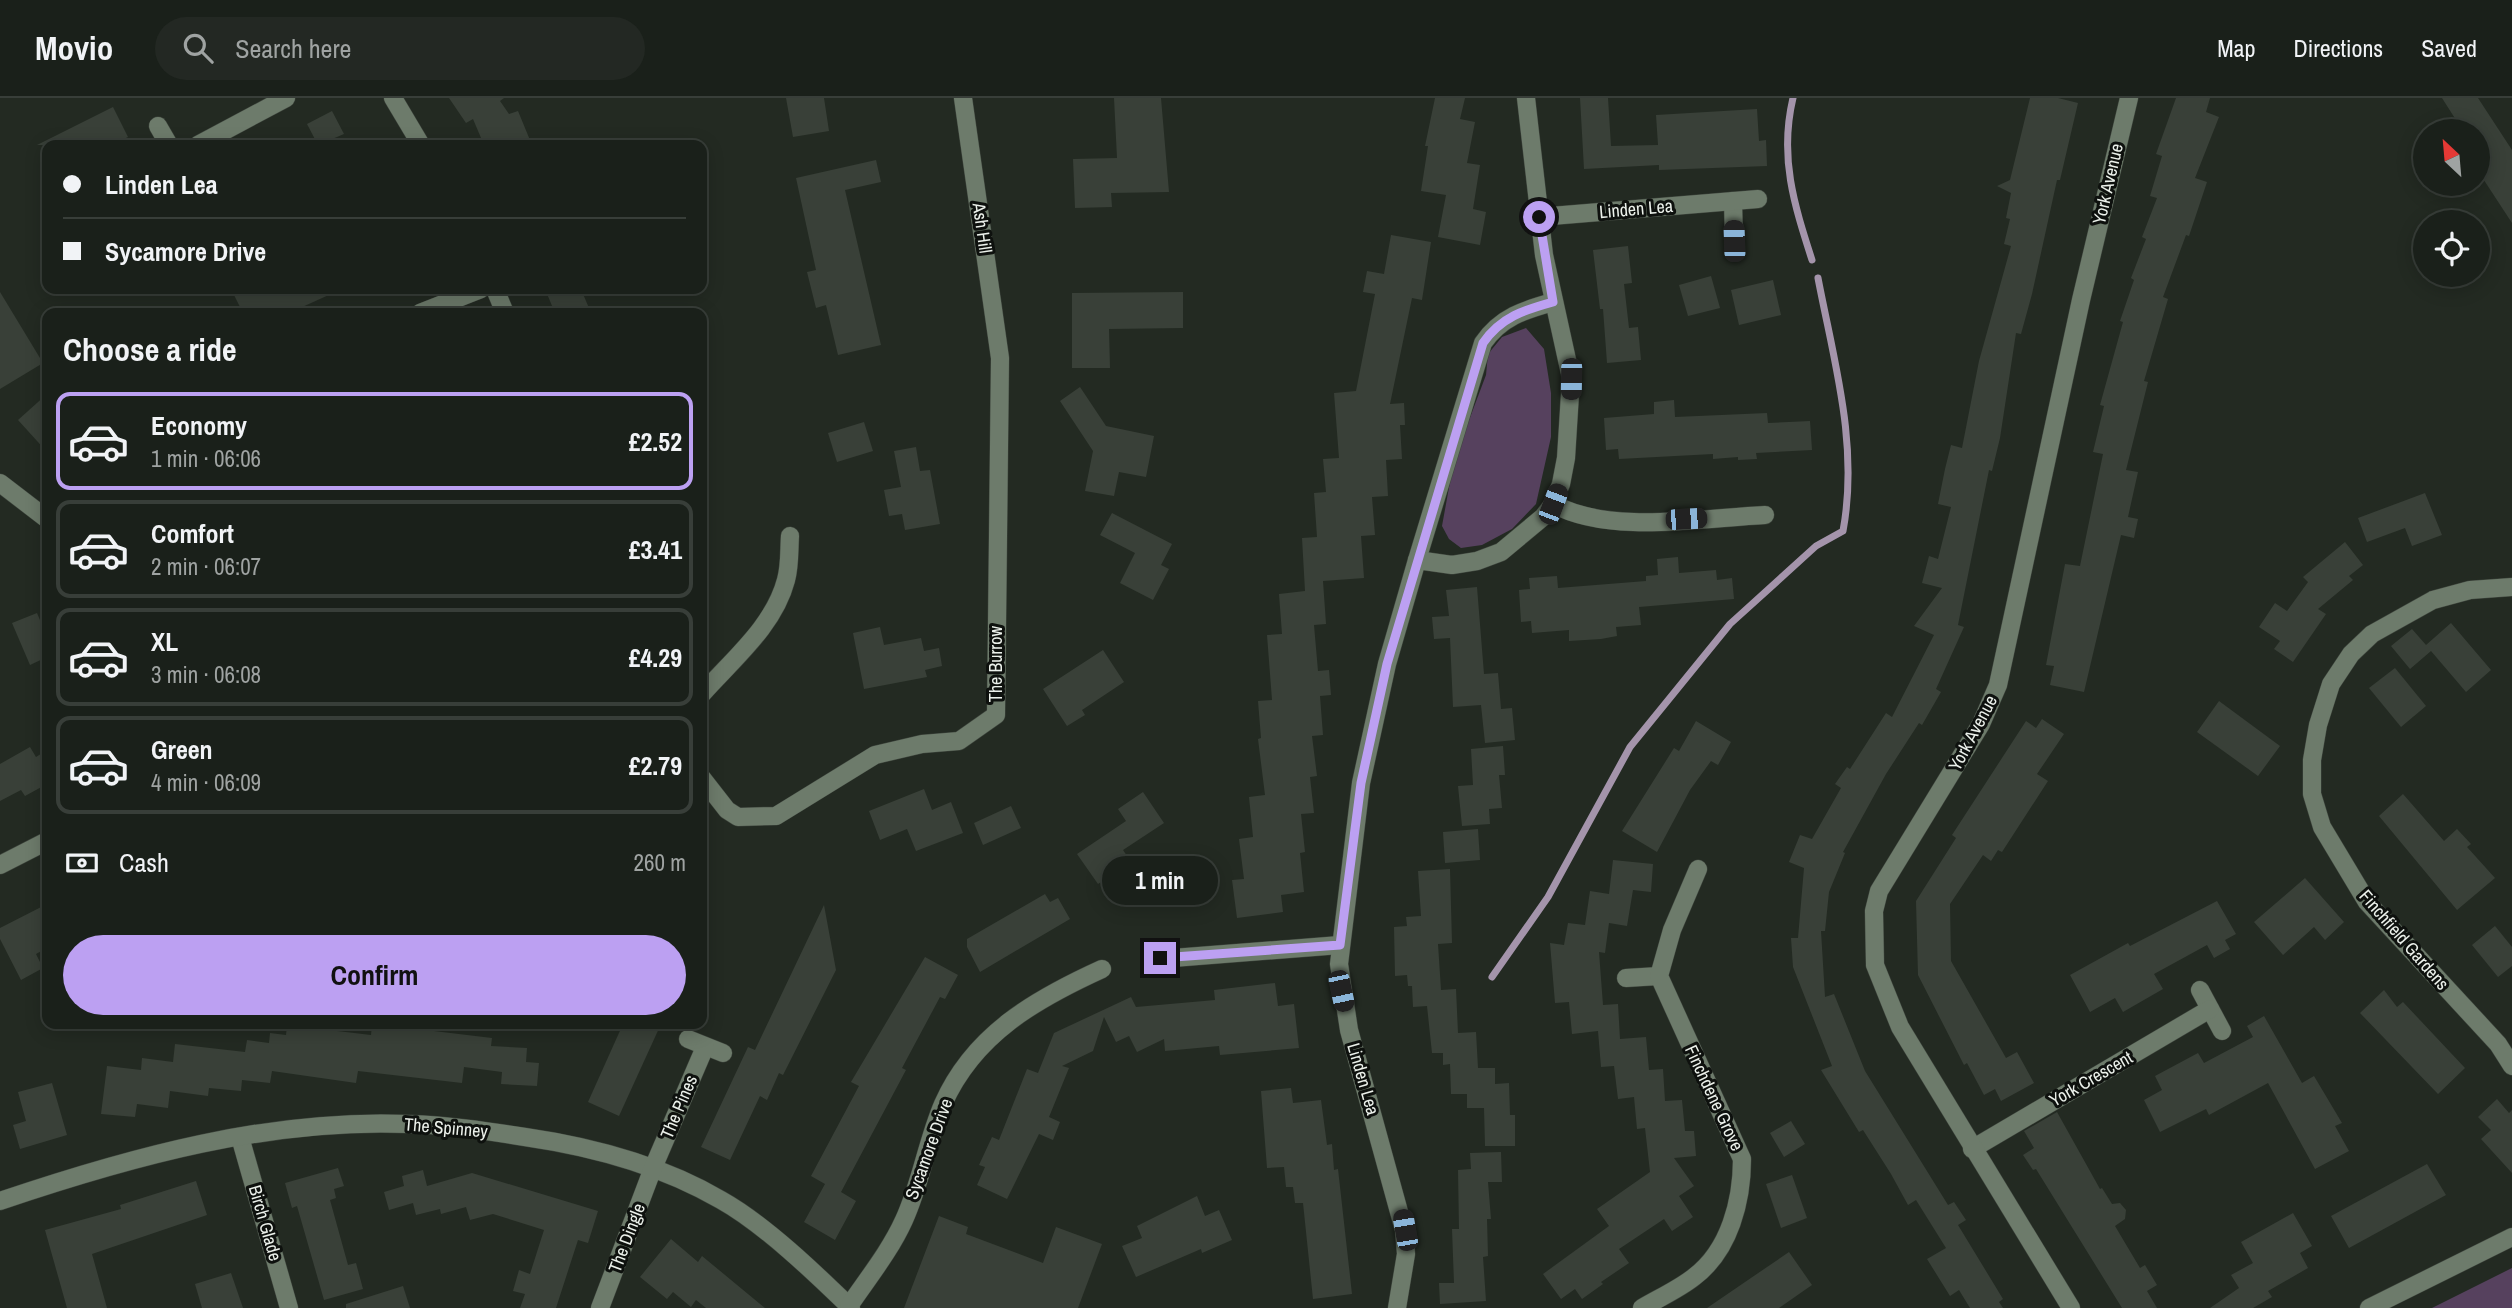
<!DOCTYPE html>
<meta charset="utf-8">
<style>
body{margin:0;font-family:"Archivo Narrow",sans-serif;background:#232823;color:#f1f3f6;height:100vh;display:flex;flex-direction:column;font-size:26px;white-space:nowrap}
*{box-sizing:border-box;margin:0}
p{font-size:23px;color:#9fa3a2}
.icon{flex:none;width:38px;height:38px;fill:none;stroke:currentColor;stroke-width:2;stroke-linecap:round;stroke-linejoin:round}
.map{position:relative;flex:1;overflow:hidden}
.side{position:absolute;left:42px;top:210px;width:665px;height:721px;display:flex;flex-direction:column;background:#1a201a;border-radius:14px;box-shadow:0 4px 18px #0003,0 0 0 2px #383e39}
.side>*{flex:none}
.hud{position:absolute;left:42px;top:42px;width:665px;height:154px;border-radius:14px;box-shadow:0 4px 18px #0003,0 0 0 2px #383e39;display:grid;align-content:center;height:154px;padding:0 21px;background:#1a201a}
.needle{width:46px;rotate:334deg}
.tools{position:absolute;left:2413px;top:21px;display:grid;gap:14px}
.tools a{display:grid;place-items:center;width:77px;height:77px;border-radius:50%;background:#1a201a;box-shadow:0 4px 18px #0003,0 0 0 2px #383e39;font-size:35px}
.end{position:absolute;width:32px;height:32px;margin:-16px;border:9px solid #bca0f2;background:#111;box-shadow:0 0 0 4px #111}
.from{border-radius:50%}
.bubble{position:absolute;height:49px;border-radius:24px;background:#1a201a;box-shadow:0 4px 18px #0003,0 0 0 2px #383e39;font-size:23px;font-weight:700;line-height:49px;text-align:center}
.car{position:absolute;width:21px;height:42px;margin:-21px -10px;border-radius:9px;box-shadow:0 0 5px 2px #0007;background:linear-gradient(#222 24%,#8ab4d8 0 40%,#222 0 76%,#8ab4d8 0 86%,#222 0)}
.hud b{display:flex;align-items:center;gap:24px;height:66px;font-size:26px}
.hud b+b{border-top:2px solid #383e39}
.hud i{width:18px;height:18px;background:#f1f3f6}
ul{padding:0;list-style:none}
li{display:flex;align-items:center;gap:21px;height:98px;margin:0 14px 10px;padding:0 7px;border:4px solid #383e39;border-radius:14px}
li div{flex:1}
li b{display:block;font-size:26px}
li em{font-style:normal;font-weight:700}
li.current{border-color:#bca0f2}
li>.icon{width:63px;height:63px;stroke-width:1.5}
h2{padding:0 21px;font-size:32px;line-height:84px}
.pay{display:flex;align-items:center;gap:18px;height:77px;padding:0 21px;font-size:26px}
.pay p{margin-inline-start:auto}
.button{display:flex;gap:14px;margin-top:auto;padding:14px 21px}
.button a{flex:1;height:80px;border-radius:42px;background:#bca0f2;color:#111;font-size:28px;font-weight:700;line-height:80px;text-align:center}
header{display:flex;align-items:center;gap:42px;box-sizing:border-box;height:98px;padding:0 35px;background:#1a201a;border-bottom:2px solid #383e39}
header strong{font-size:33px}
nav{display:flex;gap:38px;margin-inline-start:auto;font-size:24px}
.search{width:490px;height:63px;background:#232823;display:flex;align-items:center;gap:18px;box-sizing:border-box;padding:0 24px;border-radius:38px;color:#9fa3a2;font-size:26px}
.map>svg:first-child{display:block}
.green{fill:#56415e}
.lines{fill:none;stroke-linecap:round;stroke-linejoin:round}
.stream{stroke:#a494ab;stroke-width:7}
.building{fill:#394038}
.minor-casing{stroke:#3f463e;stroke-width:19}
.minor{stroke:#6d7b6b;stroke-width:18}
.route{stroke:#bca0f2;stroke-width:9}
.labels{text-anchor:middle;stroke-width:6;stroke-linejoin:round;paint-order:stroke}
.street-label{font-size:18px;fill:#ecf1eb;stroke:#0e110e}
</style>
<header>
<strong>Movio</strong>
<div class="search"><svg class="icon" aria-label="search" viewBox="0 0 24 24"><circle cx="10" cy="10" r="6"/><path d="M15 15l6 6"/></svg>Search here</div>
<nav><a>Map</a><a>Directions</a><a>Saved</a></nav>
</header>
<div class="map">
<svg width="2512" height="1210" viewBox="0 0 2512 1210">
<rect width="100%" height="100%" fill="#232a22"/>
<!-- green -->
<g class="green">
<path d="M1526 230 1544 251 1551 295V339L1536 406 1512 431 1482 447 1461 450 1449 441 1442 428 1454 362 1486 277 1488 256 1502 239Z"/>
<path d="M2512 1170V1210H2432Z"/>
</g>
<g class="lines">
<!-- stream -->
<g class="stream">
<path d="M1793 0C1779 59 1794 106 1812 162"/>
<path d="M1492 879 1548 799 1630 649 1730 526 1816 448 1843 433C1859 347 1834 264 1818 180"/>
</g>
</g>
<!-- building -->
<g class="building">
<path d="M449 0H504L500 3 509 16 518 13 532 47H484L473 21 466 25Z"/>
<path d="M786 0H824L829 33 793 39Z"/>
<path d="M1114 0H1161L1169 94 1111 95 1112 109 1075 110 1073 61 1117 60Z"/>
<path d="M1435 0H1465L1460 21 1475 24 1467 65 1480 67 1473 111 1486 114 1480 147 1438 139 1446 97 1421 93 1428 48H1425Z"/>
<path d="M1580 0H1608L1611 48 1658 47 1656 17 1757 11 1759 43 1766 42 1767 68 1659 72V67L1584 71Z"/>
<path d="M2030 0H2058L2078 5 2060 82H2057L2032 196 2021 236 2016 235 2000 340 1992 373 1989 372 1958 527 1964 529 1936 591 1941 594 1922 627 1919 625 1886 676 1843 754 1845 755 1829 794 1825 833H1821L1825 899 1834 896 1865 973 1948 1107 1954 1104 1966 1122 1958 1127 2003 1201 1999 1204 2003 1210H1970L1959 1192 1950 1198 1927 1161 1946 1150 1916 1102 1908 1107 1891 1076 1863 1032 1859 1034 1821 972 1832 968 1793 869 1791 840H1798L1804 770 1789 764 1800 737 1812 741 1841 690 1835 686 1847 669 1850 671 1886 615 1892 619 1934 537 1914 528 1942 490 1922 485 1929 458 1938 461 1951 409 1938 406 1945 371 1951 347 1962 350 1979 263 2011 148 2004 146 2010 121 2006 120 2011 95 1997 88 2010 82Z"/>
<path d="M2176 0H2210L2206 14 2219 19 2195 80 2207 84 2189 138 2186 137 2163 199 2168 201 2144 283 2148 284 2126 372 2138 374 2128 419 2138 421 2134 440 2121 437 2084 594 2050 587 2054 568 2046 567 2065 466 2080 468 2103 356 2093 354 2104 308 2100 307 2123 224 2120 223 2134 182 2131 180 2146 141 2142 139 2157 100 2150 98 2162 58 2156 56Z"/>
<path d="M2442 0H2478L2512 52V125L2478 73V33H2463Z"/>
<path d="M113 9 128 39 111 47H37Z"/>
<path d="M332 13 344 36 318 47 307 26Z"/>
<path d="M876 62 881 84 845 92 881 247 838 257 826 207 816 210 807 174 816 172 796 80Z"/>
<path d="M1391 137 1431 144 1422 202 1412 200 1390 306 1404 305 1405 327H1400L1402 361 1386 362 1388 398 1372 399 1375 437 1361 438 1364 480 1323 483 1326 526 1314 527 1318 573 1329 572 1331 597 1320 598 1323 637 1312 638 1317 678 1310 679 1314 715 1301 716 1305 754 1300 755 1304 794 1281 797 1283 814 1237 820 1232 782 1244 781 1239 741 1253 739 1249 699 1265 697 1258 641 1261 640 1258 603 1272 602 1267 537 1282 536 1279 496 1305 493 1302 440 1317 439 1314 395 1326 394 1323 361 1339 360 1334 295 1356 293 1375 196 1363 194 1367 173 1384 176Z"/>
<path d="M1628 148 1632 185 1624 186 1629 230 1638 229 1641 262 1607 265 1603 211H1600L1593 152Z"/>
<path d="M1711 178 1720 210 1688 218 1679 187Z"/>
<path d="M1773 182 1781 217 1739 227 1731 192Z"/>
<path d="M248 191H342L289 215H243L234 197Z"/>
<path d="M545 191H581L591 215H555Z"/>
<path d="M0 194 43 265 0 291Z"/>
<path d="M1183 194V230L1109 231 1110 270H1072V195Z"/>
<path d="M1080 289 1106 328 1154 338 1146 379 1119 374 1114 398 1085 393 1093 353 1060 303Z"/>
<path d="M47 296V354L18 322Z"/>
<path d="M1674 302 1675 319 1767 315 1768 325 1810 323 1812 352 1756 355 1757 361 1738 362V359L1713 361V356L1619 361 1618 351 1606 352 1604 320 1654 316V304Z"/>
<path d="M864 324 873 353 837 364 828 335Z"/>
<path d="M916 349 920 373 930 372 940 426 905 432 902 416 889 418 884 392 901 389 894 353Z"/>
<path d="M2425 395 2442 437 2412 448 2405 430 2367 444 2358 420Z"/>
<path d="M1112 415 1172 446 1161 467 1169 471 1153 502 1120 485 1135 455 1100 437Z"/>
<path d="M2345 444 2363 467 2349 478 2353 482 2318 511 2326 516 2293 564 2274 551 2280 543 2259 529 2275 505 2287 513 2308 484 2303 479Z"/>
<path d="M1678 459 1679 475 1716 472 1717 482 1732 480 1734 501 1639 509 1641 527 1616 529 1617 538 1601 541 1569 543V532L1532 535 1531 523 1521 524 1519 492 1530 491 1529 480 1557 478 1558 490 1646 483V478L1658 477 1657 461Z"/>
<path d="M1477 489 1484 576 1498 575 1501 611 1512 610 1515 642 1485 645 1481 607 1453 609 1450 540 1434 541 1432 519 1449 518 1446 492Z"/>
<path d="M37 515 47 539V559L30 567 12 525Z"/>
<path d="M2451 525 2491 572 2466 594 2431 553 2410 571 2391 548 2412 531 2426 547Z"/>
<path d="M880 529 884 547 921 540 924 553 939 550 942 568 925 572 927 579 864 591 853 535Z"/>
<path d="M1103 552 1124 584 1082 612 1085 617 1067 628 1043 591Z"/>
<path d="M2395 570 2426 608 2401 629 2369 590Z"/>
<path d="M2219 603 2280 648 2258 678 2197 634Z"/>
<path d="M2042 621 2064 636 2037 676 2048 683 2002 754 1998 752 1991 763 1983 757 1950 806 1951 863 2006 960 2017 954 2034 985 2001 1003 1995 991 1984 997 1967 965 1964 967 1918 877 1916 803 1956 740 1952 737 2026 623 2036 630Z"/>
<path d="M1696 623 1731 644 1718 667 1711 663 1690 692 1657 754 1622 733 1674 650 1679 653Z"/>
<path d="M1503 648 1505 677H1499L1502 710 1489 711 1490 726 1462 728 1458 688 1473 687 1471 651Z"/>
<path d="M30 649 36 659 47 652V686L25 698 21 692 0 703V666Z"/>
<path d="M924 691 932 712 951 704 963 735 916 753 907 731 880 742 869 713Z"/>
<path d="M1143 694 1164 725 1123 752 1131 764 1098 786 1077 756 1126 723 1118 711Z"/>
<path d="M2403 696 2444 743 2457 731 2471 746 2467 749 2495 780 2457 812 2379 718Z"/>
<path d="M1011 708 1021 730 983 747 974 725Z"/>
<path d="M1478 731 1480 762 1445 765 1443 734Z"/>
<path d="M1613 762 1653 766 1651 794 1633 792 1627 828 1609 825 1605 855 1599 854 1603 907 1618 906 1620 941 1646 939 1649 972 1663 971 1665 1003 1682 1002 1685 1033H1694L1696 1058 1674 1060 1694 1088 1679 1098 1693 1119 1672 1133 1664 1121 1619 1151 1629 1165 1601 1184 1603 1186 1582 1201 1575 1191 1561 1201 1543 1176 1609 1128 1597 1111 1650 1074 1645 1030 1637 1031 1634 999 1618 1001 1614 968 1601 969 1598 933 1572 936 1569 904 1555 905 1550 845 1564 847 1568 825 1585 827 1590 793 1609 796Z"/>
<path d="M1450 771 1452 845 1438 846 1441 892 1456 891 1458 935 1476 934 1478 970H1495V986L1509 985 1510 1017H1515V1048H1485L1484 1010H1467V996H1451L1450 966 1443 967V955H1432L1427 908 1413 909 1412 888H1408L1407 877 1395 878 1394 829 1407 828 1406 819 1421 818 1418 773Z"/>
<path d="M2305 780 2344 824 2325 842 2314 829 2283 857 2254 824Z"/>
<path d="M1045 796 1050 804 1058 800 1070 821 980 874 967 849V841Z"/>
<path d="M2217 803 2236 836 2225 842 2230 851 2214 860 2207 847 2154 876 2163 891 2123 914 2115 900 2090 914 2070 877 2128 845 2130 848Z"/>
<path d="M47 806V850L36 856 43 870 21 882 0 841V830Z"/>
<path d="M824 807 836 872 783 977 779 975 767 1002 760 998 730 1062 701 1049 748 949 755 952Z"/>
<path d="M2495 828 2512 849V868L2498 879 2472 847Z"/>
<path d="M925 859 958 877 945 901 940 899 902 970 906 972 841 1094 856 1103 835 1142 804 1124 825 1086 811 1078 859 988 851 984Z"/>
<path d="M1275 885 1278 908 1294 906 1299 950 1220 957 1219 948 1165 953 1164 941 1137 954 1129 938 1116 944 1104 919 1093 953 1062 968 1069 970 1049 1019 1060 1024 1053 1042 1039 1036 1007 1101 977 1087 985 1069 979 1067 992 1039 999 1042 1027 971 1038 975 1054 935 1131 899 1136 909 1215 902 1214 892Z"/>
<path d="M2384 892 2397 909 2403 904 2465 970 2438 996 2360 915Z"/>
<path d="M2264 918 2302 985 2314 978 2342 1025 2335 1028 2349 1053 2315 1071 2268 985 2209 1017 2206 1011 2160 1034 2144 1002 2162 992 2155 978 2198 955 2204 965 2253 939 2247 928Z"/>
<path d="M372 926H409V930L492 940 491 948 527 950 526 964 539 965 537 988 501 986 502 974 464 969 462 985 358 973 356 985 272 973 270 985 242 982 241 993 209 990 208 998 170 993 168 1010 137 1006 135 1019 101 1016 107 968 141 972 142 960 173 964 175 946 245 954 247 942 269 945 270 935 286 937 287 927 371 937Z"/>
<path d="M623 926H661L619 1018 588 1004Z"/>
<path d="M52 985 67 1037 20 1051 13 1027 26 1023 18 994Z"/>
<path d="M1291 990 1293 1005 1321 1002 1327 1047 1332 1046 1334 1072 1338 1071 1352 1196 1313 1201 1303 1105H1295L1293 1089H1286L1284 1069 1267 1070 1261 993Z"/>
<path d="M2497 1001 2509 1015 2512 1012V1075L2481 1041 2491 1032 2478 1019Z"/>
<path d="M2057 1014 2100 1091 2102 1090 2112 1106 2120 1105 2126 1112 2125 1121 2115 1128 2140 1170 2145 1167 2157 1187 2147 1193 2157 1210H2122L2036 1071 2033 1072 2023 1057 2034 1050 2024 1033Z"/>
<path d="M1791 1023 1805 1046 1784 1059 1770 1035Z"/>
<path d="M1501 1054 1502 1084H1488L1491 1121H1487L1488 1158 1483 1159 1486 1203 1440 1206 1439 1185H1454L1452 1131H1459L1458 1072 1471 1071 1470 1055Z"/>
<path d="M2427 1066 2446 1097 2349 1150 2331 1118Z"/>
<path d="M338 1070 344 1088 334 1091 336 1100 330 1102 348 1167 356 1165 363 1191 324 1202 297 1108 292 1110 285 1085Z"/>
<path d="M423 1072 427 1088 472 1075 598 1113 588 1145 578 1142 556 1210H520L525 1196 513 1193 519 1172 530 1176 544 1132 493 1116 470 1122 466 1109 441 1116 440 1111 416 1117 413 1105 389 1112 384 1094 404 1088 402 1078Z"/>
<path d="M1792 1077 1807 1120 1781 1130 1766 1086Z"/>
<path d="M196 1083 207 1117 92 1156 107 1210H67L45 1132 121 1111 120 1107Z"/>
<path d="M1197 1098 1205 1118 1219 1112 1232 1142 1202 1155 1201 1151 1136 1179 1122 1148 1142 1140 1137 1128Z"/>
<path d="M2293 1115 2312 1148 2300 1155 2308 1170 2268 1193 2272 1199 2253 1210H2210L2239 1190 2231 1177 2253 1165 2241 1144Z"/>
<path d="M939 1118 968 1129 966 1136 1043 1165 1056 1129 1102 1146 1078 1210H904Z"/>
<path d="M671 1141 698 1164 702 1158 765 1210H706L696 1202 691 1209 673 1194 667 1201 640 1179Z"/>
<path d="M1789 1154 1812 1187 1779 1210H1707Z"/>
<path d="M231 1175 243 1210H202L195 1186Z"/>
<path d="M403 1188 410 1210H346V1206Z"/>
</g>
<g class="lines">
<!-- minor casing -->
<g class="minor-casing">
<g id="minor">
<path d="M393 0 421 47"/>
<path d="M158 28 169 47"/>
<path d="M198 47 286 0"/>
<path d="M1733 103 1734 143"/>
<path d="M1539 119 1758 101"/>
<path d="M495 191 505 215"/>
<path d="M420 215 481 191"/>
<path d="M0 385 47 421"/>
<path d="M1553 406C1610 437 1702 420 1765 417"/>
<path d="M1417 462 1483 245C1501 219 1524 212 1553 204"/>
<path d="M2512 489 2470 492 2433 502 2372 536 2351 556 2331 586 2318 627 2312 662V696L2322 729 2367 804 2498 946 2512 968"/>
<path d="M702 596C733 561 774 528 786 482 790 468 789 452 790 438"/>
<path d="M702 680 727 712 738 719 776 718 875 657 922 646 959 643 996 617 1000 260 963 0"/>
<path d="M0 767 47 743"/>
<path d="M1160 861 1340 847"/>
<path d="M1626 880 1659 878"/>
<path d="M2200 892 2222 933"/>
<path d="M688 941 723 955"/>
<path d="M240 1039 289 1210"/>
<path d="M1972 1051 2210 911"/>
<path d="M0 1103C130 1059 271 1020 409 1026 448 1027 487 1033 525 1039 594 1049 661 1067 721 1102 764 1126 815 1175 851 1210"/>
<path d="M849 1208C868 1180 890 1153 904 1122 921 1085 927 1043 943 1006 974 936 1036 901 1102 871"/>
<path d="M600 1210 653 1070 705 949"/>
<path d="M1397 1210 1406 1156 1404 1132 1349 932 1339 866 1361 685 1387 566 1417 462 1452 467 1477 463 1501 454 1543 419 1553 406 1561 386 1566 360 1571 280 1544 157 1526 0"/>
<path d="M1642 1210C1659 1200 1679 1191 1694 1179 1730 1152 1742 1102 1742 1061L1659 878 1672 832 1698 771"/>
<path d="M2071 1210 1900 929 1875 867 1874 813 1879 793 1981 626 1998 587 2081 202 2129 0"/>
<path d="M2369 1210 2512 1139"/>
</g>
</g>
<!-- minor -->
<use href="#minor" class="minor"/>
</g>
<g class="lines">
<!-- route -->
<path class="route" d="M1160 860 1340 847 1361 685 1387 566 1483 245C1501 219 1524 212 1553 204L1539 119"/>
</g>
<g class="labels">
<!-- street labels -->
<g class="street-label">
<text transform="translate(2108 86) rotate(-77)" y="6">York Avenue</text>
<text transform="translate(1636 111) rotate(-5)" y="6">Linden Lea</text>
<text transform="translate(982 130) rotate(82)" y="6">Ash Hill</text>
<text transform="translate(996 566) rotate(-90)" y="6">The Burrow</text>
<text transform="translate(1973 635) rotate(-62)" y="6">York Avenue</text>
<text transform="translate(2404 842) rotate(49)" y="6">Finchfield Gardens</text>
<text transform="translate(1363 981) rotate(74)" y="6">Linden Lea</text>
<text transform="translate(2091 981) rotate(-30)" y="6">York Crescent</text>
<text transform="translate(1714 1000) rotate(65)" y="6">Finchdene Grove</text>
<text transform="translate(679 1009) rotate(-67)" y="6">The Pines</text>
<text transform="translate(446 1030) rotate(5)" y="6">The Spinney</text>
<text transform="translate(929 1051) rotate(-70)" y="6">Sycamore Drive</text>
<text transform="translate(265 1125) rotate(74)" y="6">Birch Glade</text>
<text transform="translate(627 1140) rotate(-69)" y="6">The Dingle</text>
</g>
</g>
</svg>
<div class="tools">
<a><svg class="needle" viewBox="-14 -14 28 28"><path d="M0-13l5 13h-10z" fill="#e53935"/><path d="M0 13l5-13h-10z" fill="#9fa3a2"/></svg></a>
<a><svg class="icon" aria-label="locate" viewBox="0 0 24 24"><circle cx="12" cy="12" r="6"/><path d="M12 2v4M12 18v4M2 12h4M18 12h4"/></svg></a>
</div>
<i class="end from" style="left:1539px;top:119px"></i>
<i class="end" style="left:1160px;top:860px"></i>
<div class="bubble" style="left:1102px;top:758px;width:116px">1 min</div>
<i class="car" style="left:1734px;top:143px;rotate:358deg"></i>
<i class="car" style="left:1571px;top:281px;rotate:181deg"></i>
<i class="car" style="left:1553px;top:406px;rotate:21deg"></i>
<i class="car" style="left:1686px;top:421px;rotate:87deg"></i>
<i class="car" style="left:1341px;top:893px;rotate:168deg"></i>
<i class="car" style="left:1405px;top:1132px;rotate:350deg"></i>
<div class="hud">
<b><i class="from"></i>Linden Lea</b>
<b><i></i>Sycamore Drive</b>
</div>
<section class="side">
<h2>Choose a ride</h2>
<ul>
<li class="current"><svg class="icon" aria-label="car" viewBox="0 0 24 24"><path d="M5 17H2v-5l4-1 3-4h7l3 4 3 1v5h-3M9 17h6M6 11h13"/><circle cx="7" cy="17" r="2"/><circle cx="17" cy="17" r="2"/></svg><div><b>Economy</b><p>1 min · 06:06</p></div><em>£2.52</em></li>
<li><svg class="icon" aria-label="car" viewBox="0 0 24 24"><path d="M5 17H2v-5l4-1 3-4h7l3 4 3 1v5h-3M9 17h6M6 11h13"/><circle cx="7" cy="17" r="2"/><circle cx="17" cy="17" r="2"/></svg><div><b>Comfort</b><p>2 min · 06:07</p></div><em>£3.41</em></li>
<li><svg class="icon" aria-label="car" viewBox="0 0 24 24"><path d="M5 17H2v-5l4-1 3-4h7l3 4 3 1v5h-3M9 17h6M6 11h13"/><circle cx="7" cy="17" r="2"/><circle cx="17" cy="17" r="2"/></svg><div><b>XL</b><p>3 min · 06:08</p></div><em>£4.29</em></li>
<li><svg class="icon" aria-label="car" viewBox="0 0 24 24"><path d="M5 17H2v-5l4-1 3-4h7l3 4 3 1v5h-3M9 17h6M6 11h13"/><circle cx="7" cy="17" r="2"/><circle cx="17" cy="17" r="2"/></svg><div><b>Green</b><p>4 min · 06:09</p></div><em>£2.79</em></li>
</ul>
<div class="pay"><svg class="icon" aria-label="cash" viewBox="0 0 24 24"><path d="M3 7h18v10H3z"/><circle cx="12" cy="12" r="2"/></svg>Cash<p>260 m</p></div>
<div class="button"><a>Confirm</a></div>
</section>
</div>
